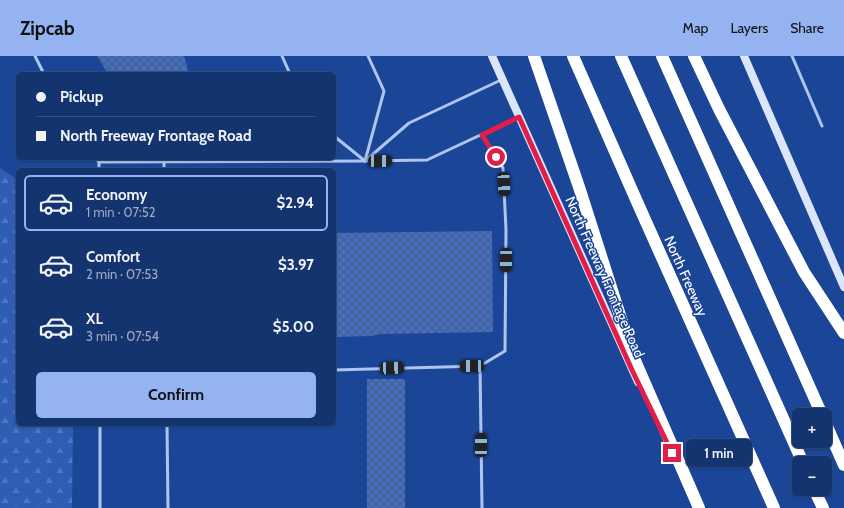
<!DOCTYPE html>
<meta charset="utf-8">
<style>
body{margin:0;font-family:Cabin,sans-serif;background:#213f78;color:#f1f3f6;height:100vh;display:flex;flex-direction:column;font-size:15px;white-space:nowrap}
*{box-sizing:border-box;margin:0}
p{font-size:13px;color:#9daac3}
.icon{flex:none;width:22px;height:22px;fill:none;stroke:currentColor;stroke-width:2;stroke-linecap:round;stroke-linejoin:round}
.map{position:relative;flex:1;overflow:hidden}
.panel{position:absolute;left:16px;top:112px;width:320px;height:258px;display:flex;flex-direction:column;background:#143470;border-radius:6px;box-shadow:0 1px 3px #0004,0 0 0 1px #334f83}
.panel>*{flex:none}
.top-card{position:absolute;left:16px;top:16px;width:320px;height:88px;border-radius:6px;box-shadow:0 1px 3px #0004,0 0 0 1px #334f83;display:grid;align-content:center;height:88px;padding:0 20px;background:#143470}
.fabs{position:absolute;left:792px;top:352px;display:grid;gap:8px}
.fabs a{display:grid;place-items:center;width:40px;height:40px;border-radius:6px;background:#143470;box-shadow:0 1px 3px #0004,0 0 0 1px #334f83;font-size:20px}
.end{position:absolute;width:18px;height:18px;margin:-9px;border:5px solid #e11d48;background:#fff;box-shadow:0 0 0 2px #fff}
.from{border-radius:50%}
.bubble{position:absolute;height:28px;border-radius:6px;background:#143470;box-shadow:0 1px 3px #0004,0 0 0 1px #334f83;font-size:13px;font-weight:700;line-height:28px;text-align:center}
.car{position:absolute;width:12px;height:24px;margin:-12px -6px;border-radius:5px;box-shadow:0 0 3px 1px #0007;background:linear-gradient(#222 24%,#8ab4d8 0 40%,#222 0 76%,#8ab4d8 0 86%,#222 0)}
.top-card b{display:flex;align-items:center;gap:14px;height:38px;font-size:15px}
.top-card b+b{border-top:1px solid #334f83}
.top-card i{width:10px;height:10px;background:#f1f3f6}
ul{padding:7px 0 0;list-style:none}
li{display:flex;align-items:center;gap:12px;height:56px;margin:0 8px 6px;padding:0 12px;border:2px solid transparent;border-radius:6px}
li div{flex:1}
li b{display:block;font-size:15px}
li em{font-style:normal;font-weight:700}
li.current{border-color:#95b2f1}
li>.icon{width:36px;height:36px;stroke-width:1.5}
.primary-button{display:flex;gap:8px;margin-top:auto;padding:8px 20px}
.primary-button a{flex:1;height:46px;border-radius:6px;background:#95b2f1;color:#111;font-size:16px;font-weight:700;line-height:46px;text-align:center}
header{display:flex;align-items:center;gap:24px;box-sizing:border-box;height:56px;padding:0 20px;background:#95b2f1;color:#111}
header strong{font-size:19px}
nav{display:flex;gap:22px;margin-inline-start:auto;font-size:14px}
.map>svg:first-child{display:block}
.forest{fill:url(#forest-firs)}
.building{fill:url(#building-cross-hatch)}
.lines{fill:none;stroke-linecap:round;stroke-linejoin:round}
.lane{stroke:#aec5f0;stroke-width:3}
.secondary{stroke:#dce6fb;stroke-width:8}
.highway{stroke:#fff;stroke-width:12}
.route{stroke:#e11d48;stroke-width:5}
.labels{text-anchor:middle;stroke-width:3;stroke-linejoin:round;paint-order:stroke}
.street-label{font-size:14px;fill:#fff;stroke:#1b4596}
</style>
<header>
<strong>Zipcab</strong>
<nav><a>Map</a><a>Layers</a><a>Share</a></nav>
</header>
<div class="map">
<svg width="844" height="452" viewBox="0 0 844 452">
<defs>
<pattern id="forest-firs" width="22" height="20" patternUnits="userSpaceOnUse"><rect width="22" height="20" fill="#2f5db4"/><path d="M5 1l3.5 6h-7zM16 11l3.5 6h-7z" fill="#4e75bf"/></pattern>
<pattern id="building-cross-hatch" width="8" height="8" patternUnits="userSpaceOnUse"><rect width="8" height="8" fill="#446ebd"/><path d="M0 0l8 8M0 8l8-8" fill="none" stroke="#485b7f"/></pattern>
</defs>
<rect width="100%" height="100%" fill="#1b4596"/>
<!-- forest -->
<path class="forest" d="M0 112 18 124V368H73L72 452H0Z"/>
<!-- building -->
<g class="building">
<path d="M97 0H184L189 18H108Z"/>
<path d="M492 175 493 276 381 278 371 280 334 281V177Z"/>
<rect x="367" y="323" width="38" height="129"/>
</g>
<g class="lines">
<!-- lane -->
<g class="lane">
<path d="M35 0 44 18"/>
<path d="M282 0 290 18"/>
<path d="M792 0 822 70"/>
<path d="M334 80 365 105"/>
<path d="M96 102 99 106V114"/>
<path d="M365 105 409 67 501 24"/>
<path d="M365 105 384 35 368 0"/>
<path d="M99 106 365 105 427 104 519 61"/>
<path d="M164 106V114"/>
<path d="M480 310 482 452"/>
<path d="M334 314 480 310 505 295 506 174 503 112 482 79"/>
<path d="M100 368V452"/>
<path d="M167 368 168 452"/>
</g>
<!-- secondary -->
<g class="secondary">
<path d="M492 0 638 326"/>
<path d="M744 0 844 231"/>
</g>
<!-- highway -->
<g class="highway">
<path d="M534 0 579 131 633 300 699 452"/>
<path d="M573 0 638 148 774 452"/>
<path d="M621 0 803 407"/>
<path d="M662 0 822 359"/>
<path d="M694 0 719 53 804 216 844 277"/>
<path d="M825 366 844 409"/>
<path d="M814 433 823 452"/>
</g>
</g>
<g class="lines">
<!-- route -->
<path class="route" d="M496 101 482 79 519 61 632 314 672 397"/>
</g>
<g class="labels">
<!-- street labels -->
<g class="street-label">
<text transform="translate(686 220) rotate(66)" y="5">North Freeway</text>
<text transform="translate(605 221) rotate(66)" y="5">North Freeway Frontage Road</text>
</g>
</g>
</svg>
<div class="fabs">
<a>+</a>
<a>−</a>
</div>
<i class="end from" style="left:496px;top:101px"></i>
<i class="end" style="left:672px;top:397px"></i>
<div class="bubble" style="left:686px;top:383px;width:66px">1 min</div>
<i class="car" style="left:380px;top:105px;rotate:89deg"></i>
<i class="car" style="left:504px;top:128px;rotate:177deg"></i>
<i class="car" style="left:506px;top:204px;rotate:181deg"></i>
<i class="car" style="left:472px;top:310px;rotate:269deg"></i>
<i class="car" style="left:392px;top:312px;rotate:88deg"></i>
<i class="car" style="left:481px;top:389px;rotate:0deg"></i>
<div class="top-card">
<b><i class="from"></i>Pickup</b>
<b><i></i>North Freeway Frontage Road</b>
</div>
<section class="panel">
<ul>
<li class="current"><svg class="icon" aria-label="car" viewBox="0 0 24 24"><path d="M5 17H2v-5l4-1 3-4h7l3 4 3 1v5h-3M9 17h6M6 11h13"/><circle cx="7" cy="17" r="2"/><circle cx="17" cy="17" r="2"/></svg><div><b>Economy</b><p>1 min · 07:52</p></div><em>$2.94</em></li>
<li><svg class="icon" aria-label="car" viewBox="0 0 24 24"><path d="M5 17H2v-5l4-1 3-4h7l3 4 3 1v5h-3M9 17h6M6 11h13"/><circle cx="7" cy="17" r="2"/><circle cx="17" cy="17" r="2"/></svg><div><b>Comfort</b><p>2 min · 07:53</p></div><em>$3.97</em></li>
<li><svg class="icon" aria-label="car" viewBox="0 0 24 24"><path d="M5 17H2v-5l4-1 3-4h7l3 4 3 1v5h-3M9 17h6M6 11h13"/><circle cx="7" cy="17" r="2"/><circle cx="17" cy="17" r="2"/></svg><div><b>XL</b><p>3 min · 07:54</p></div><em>$5.00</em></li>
</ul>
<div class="primary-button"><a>Confirm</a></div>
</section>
</div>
